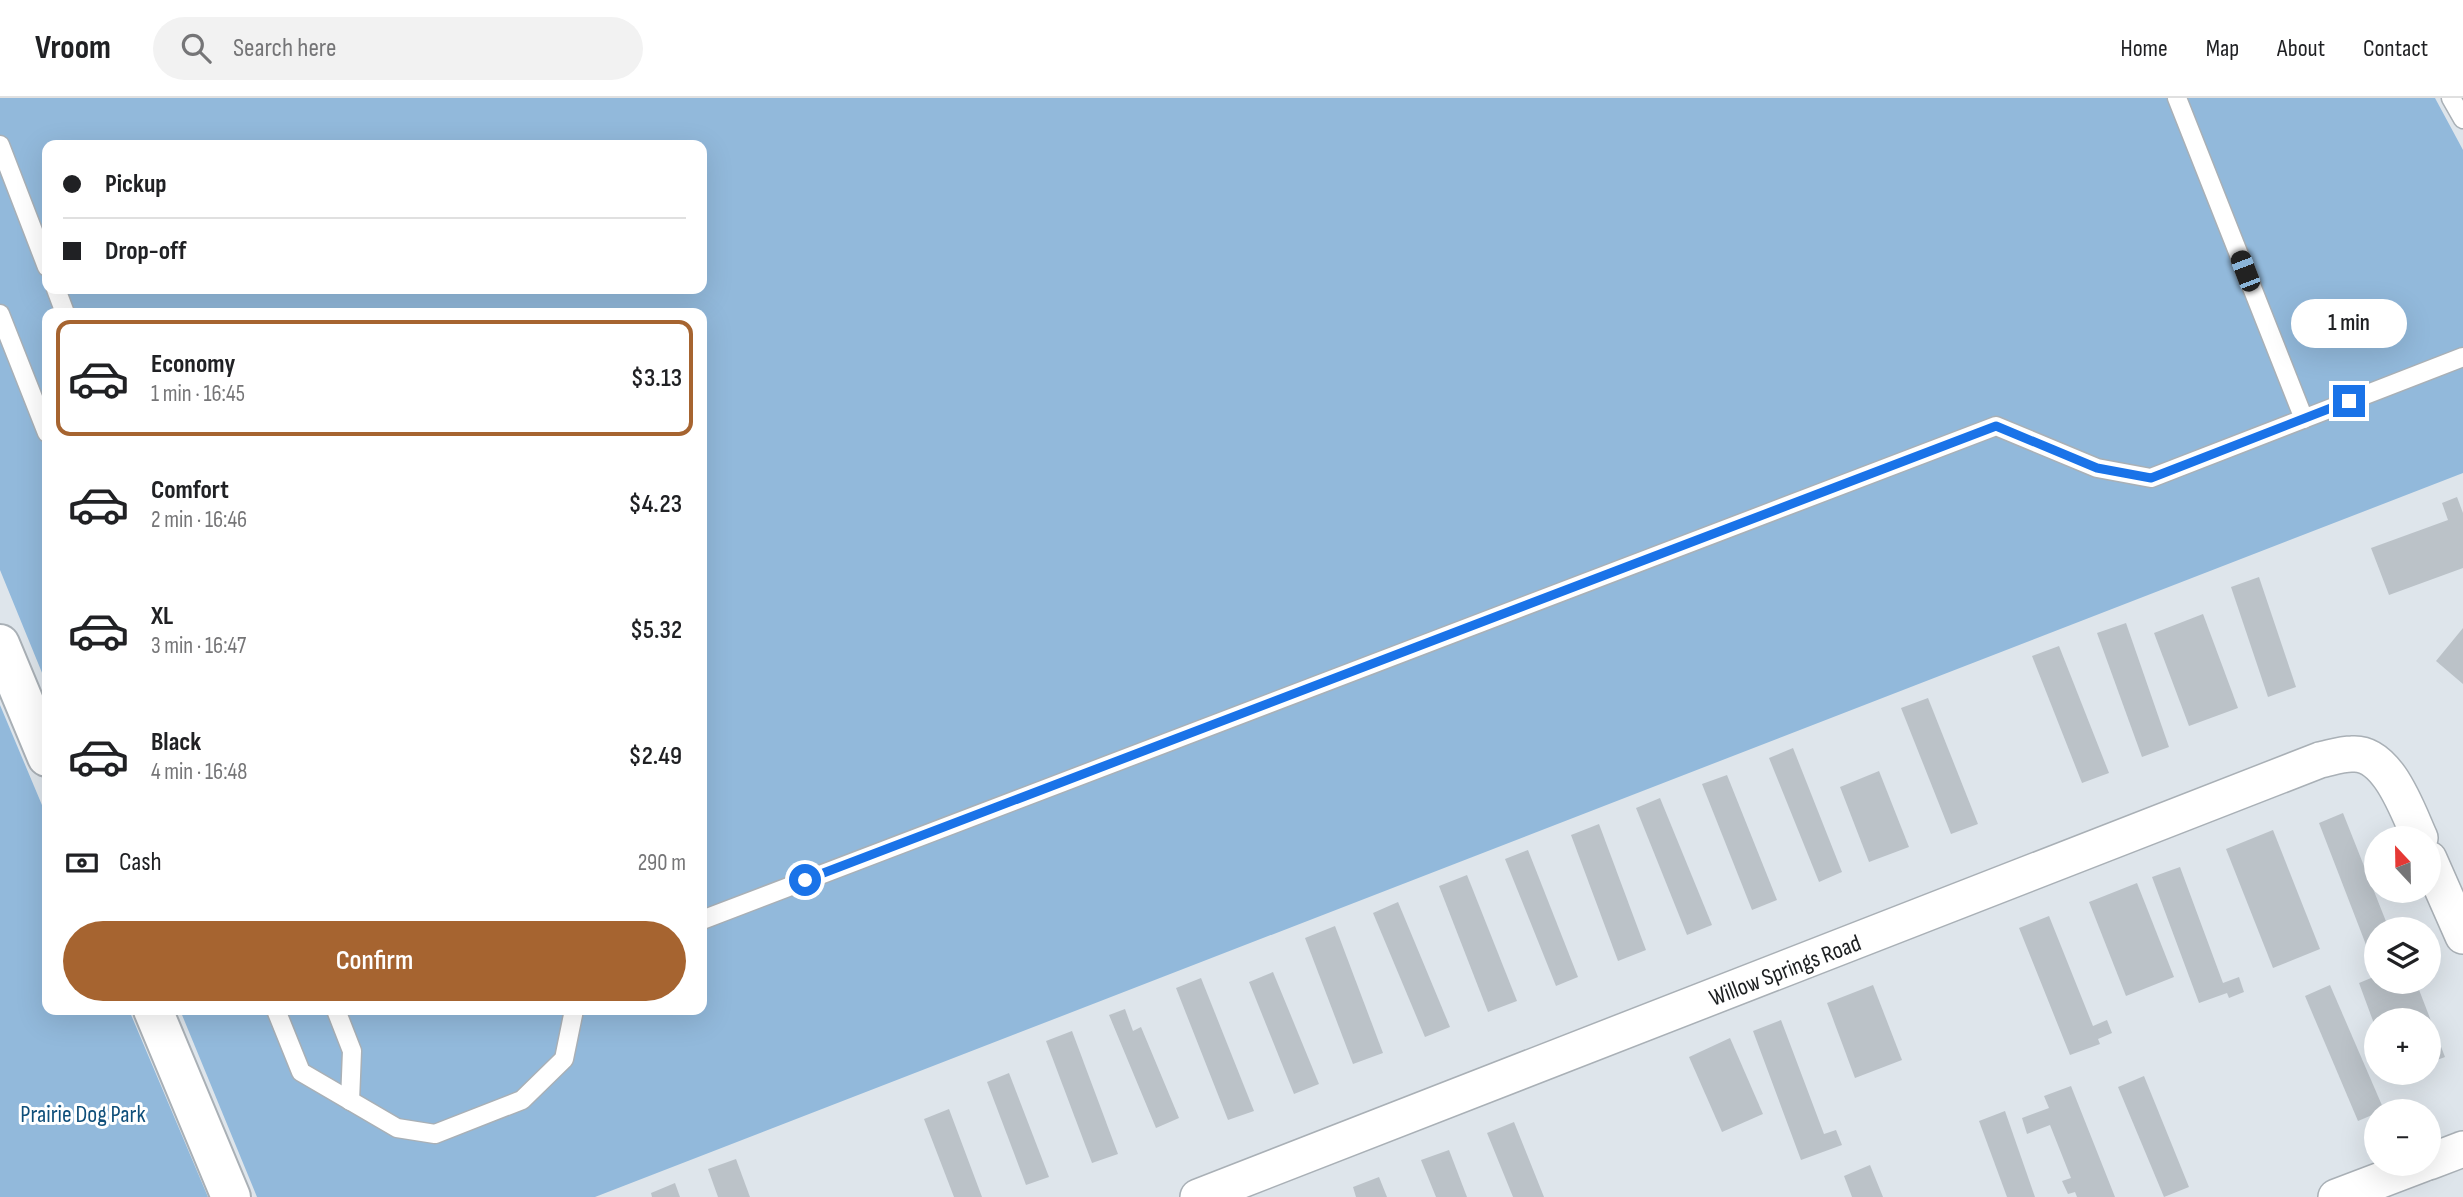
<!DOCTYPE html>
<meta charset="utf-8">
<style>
body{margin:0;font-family:"Sofia Sans Condensed",sans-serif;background:#f2f2f2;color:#202124;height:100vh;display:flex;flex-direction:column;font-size:26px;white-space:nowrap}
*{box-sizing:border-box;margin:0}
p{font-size:23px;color:#757577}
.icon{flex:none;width:38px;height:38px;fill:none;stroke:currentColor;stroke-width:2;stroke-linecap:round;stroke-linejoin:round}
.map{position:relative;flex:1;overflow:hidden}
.side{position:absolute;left:42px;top:210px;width:665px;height:707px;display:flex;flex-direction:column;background:#fff;border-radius:14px;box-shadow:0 7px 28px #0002}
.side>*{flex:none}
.guide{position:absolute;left:42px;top:42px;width:665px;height:154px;border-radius:14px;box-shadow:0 7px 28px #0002;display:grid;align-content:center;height:154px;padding:0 21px;background:#fff}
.needle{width:46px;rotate:338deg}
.fabs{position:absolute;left:2364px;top:728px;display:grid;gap:14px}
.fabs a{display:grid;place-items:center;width:77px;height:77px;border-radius:50%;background:#fff;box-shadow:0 7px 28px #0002;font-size:35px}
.end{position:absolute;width:32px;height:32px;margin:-16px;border:9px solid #1a73e8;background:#fff;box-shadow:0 0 0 4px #fff}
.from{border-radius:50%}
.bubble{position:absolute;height:49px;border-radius:24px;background:#fff;box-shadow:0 7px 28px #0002;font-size:23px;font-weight:600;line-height:49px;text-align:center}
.car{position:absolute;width:21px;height:42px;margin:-21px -10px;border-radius:9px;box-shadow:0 0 5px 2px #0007;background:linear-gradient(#222 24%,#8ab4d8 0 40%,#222 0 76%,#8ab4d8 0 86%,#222 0)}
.guide b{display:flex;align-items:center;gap:24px;height:66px;font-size:26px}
.guide b+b{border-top:2px solid #e0e0e0}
.guide i{width:18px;height:18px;background:#202124}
ul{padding:12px 0 0;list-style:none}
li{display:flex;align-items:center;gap:21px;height:116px;margin:0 14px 10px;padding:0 7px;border:4px solid transparent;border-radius:14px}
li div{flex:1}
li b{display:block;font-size:26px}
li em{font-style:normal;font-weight:600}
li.selected{border-color:#a66430}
li>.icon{width:63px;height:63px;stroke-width:1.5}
.pay{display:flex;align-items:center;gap:18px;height:77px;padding:0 21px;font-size:26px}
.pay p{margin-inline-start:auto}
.cta{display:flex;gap:14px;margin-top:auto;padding:14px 21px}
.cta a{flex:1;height:80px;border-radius:42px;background:#a66430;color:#fff;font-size:28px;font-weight:600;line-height:80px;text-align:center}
header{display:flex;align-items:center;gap:42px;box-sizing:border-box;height:98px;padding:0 35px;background:#fff;border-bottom:2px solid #e0e0e0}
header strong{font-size:33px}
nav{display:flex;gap:38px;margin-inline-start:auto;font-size:24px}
.search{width:490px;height:63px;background:#f2f2f2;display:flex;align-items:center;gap:18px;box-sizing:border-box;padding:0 24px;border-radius:38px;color:#757577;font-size:26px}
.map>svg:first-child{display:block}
.green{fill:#92b9db;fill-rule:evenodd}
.building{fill:#bbc2c8}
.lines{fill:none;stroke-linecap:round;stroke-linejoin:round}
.lane-casing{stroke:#a9b0b6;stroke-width:21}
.street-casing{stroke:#a9b0b6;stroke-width:38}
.secondary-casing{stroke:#a9b0b6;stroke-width:42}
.lane{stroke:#fff;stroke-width:18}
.street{stroke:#fff;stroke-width:35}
.secondary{stroke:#fff;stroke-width:38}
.route{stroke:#1a73e8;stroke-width:9}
.labels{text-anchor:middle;stroke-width:6;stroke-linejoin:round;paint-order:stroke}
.street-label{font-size:24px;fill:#1c1f21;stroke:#fff}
.park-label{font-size:24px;fill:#0f4f7a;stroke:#fff}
</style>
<header>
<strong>Vroom</strong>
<div class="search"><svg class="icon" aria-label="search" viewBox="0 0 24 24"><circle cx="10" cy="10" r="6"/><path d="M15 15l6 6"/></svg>Search here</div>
<nav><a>Home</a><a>Map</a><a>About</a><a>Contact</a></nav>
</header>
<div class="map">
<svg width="2463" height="1099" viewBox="0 0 2463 1099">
<rect width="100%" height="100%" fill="#dee5eb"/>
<!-- green -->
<g class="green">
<path d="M0 0H2435L2463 52V375L595 1099H257L180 912H702V215H47V587L0 472ZM47 47H702V191H47Z"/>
<path d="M0 607 47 719V912H129L208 1099H0Z"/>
</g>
<!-- building -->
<g class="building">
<path d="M2457 399 2463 415V470L2389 497 2371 450 2448 422 2442 405Z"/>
<path d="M2259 479 2296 589 2268 599 2231 489Z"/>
<path d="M2203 516 2238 610 2189 628 2154 535Z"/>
<path d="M2126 525 2169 649 2142 659 2097 535Z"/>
<path d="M2463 530V586L2436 563Z"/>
<path d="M2059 548 2109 675 2082 685 2032 558Z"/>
<path d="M1928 600 1978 726 1951 736 1901 610Z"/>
<path d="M1793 650 1842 774 1819 784 1769 660Z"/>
<path d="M1879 673 1909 749 1869 764 1840 689Z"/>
<path d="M1727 677 1777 802 1752 812 1702 686Z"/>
<path d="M1660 700 1712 827 1687 837 1636 710Z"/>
<path d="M2343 715 2389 831H2376V849L2368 852 2319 725Z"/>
<path d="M1599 726 1646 852 1618 863 1571 737Z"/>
<path d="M2273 732 2320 851 2273 870 2226 751Z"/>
<path d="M1528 752 1578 879 1556 888 1505 761Z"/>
<path d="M2180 769 2223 885 2239 879 2244 894 2229 900 2227 895 2199 905 2152 779Z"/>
<path d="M1467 777 1517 903 1488 914 1439 788Z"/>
<path d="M2137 785 2174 879 2126 898 2089 804Z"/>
<path d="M1398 804 1450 929 1425 939 1373 815Z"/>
<path d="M2049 818 2093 928 2107 922 2112 935 2098 941 2100 946 2070 957 2019 830Z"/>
<path d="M1335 828 1383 955 1353 966 1305 840Z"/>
<path d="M1273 874 1319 986 1294 996 1249 884Z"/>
<path d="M2376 878V884H2416L2445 959 2429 965V922H2376V931L2359 885Z"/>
<path d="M1201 880 1254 1013 1228 1022 1176 890Z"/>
<path d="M1873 887 1902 962 1855 980 1827 905Z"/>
<path d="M2330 887 2384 1012 2358 1023 2305 898Z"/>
<path d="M1125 911 1133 933 1141 929 1179 1020 1156 1030 1109 917Z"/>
<path d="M1781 922 1824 1036 1836 1032 1842 1047 1801 1062 1753 933Z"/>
<path d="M1072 933 1118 1056 1092 1065 1046 943Z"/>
<path d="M1730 940 1763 1016 1722 1034 1689 959Z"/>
<path d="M1009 975 1049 1079 1026 1087 987 984Z"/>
<path d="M2144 978 2189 1089 2164 1099 2118 989Z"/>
<path d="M2071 988 2115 1099H2077L2075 1094 2068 1096 2062 1083 2071 1080 2050 1027 2027 1036 2022 1020 2049 1010 2044 998Z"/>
<path d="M949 1011 982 1099H954L924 1021Z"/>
<path d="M2005 1013 2035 1099H2007L1979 1023Z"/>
<path d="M1514 1024 1544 1099H1513L1487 1035Z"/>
<path d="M1449 1052 1467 1099H1436L1421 1062Z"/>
<path d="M736 1061 750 1099H718L708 1071Z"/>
<path d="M1870 1067 1883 1099H1852L1844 1078Z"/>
<path d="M1379 1079 1387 1099H1356L1353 1089Z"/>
<path d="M675 1085 680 1099H652L651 1095Z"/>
</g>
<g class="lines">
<!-- lane casing -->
<g class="lane-casing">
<g id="lane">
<path d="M2177 0 2304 321"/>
<path d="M2451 0 2463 21"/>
<path d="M0 47 47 169"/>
<path d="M56 191 65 215"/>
<path d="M0 216 47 335"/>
<path d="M702 822 1996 328 2097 370 2151 380 2463 259"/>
<path d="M276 912 301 974 397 1030 435 1036 522 1002 564 961 574 912"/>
<path d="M336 912 352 953 350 1003"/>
</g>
</g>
<!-- street casing -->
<g class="street-casing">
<g id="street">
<path d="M2429 761 2463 838"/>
<path d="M2429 1064 2463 1051"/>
<path d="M1198 1099 2320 662C2330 660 2341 656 2352 656 2388 653 2408 714 2420 740"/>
<path d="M2336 1099 2423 1066"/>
</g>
</g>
<!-- secondary casing -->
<g class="secondary-casing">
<g id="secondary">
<path d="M0 546 47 659"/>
<path d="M153 912 231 1099"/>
</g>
</g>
<!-- lane -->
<use href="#lane" class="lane"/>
<!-- street -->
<use href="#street" class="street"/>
<!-- secondary -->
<use href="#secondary" class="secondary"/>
</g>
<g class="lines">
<!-- route -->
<path class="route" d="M805 782 1996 328 2097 370 2151 380 2349 303"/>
</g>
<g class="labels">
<!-- street labels -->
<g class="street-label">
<text transform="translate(1785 872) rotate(-21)" y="8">Willow Springs Road</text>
</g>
<!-- park labels -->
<g class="park-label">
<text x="83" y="1024">Prairie Dog Park</text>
</g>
</g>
</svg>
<div class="fabs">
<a><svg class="needle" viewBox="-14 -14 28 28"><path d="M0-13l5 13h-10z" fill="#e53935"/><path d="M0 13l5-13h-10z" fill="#757577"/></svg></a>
<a><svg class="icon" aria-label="layers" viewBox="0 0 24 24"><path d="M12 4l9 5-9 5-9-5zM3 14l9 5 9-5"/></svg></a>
<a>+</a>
<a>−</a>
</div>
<i class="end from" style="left:805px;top:782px"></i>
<i class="end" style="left:2349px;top:303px"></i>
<div class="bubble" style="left:2291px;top:201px;width:116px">1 min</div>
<i class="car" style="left:2245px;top:173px;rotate:339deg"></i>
<div class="guide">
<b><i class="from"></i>Pickup</b>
<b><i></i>Drop-off</b>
</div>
<section class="side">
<ul>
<li class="selected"><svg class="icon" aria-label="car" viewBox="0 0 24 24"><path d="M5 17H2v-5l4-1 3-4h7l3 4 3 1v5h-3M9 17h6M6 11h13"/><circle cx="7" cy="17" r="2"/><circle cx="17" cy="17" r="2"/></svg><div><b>Economy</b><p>1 min · 16:45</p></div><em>$3.13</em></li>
<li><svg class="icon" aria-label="car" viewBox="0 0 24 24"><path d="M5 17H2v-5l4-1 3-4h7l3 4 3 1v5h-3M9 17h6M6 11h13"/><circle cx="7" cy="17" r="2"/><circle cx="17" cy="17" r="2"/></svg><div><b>Comfort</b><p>2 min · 16:46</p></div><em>$4.23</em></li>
<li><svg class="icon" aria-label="car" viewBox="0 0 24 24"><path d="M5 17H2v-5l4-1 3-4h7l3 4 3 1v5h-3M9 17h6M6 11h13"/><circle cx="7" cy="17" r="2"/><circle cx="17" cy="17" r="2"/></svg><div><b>XL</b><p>3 min · 16:47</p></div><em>$5.32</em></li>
<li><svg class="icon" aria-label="car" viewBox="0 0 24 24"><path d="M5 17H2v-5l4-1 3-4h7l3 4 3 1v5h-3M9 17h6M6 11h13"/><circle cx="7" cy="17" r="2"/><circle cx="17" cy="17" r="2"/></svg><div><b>Black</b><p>4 min · 16:48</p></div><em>$2.49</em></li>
</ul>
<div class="pay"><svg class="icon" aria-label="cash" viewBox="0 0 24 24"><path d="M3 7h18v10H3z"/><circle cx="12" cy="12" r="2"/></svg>Cash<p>290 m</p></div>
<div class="cta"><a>Confirm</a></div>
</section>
</div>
